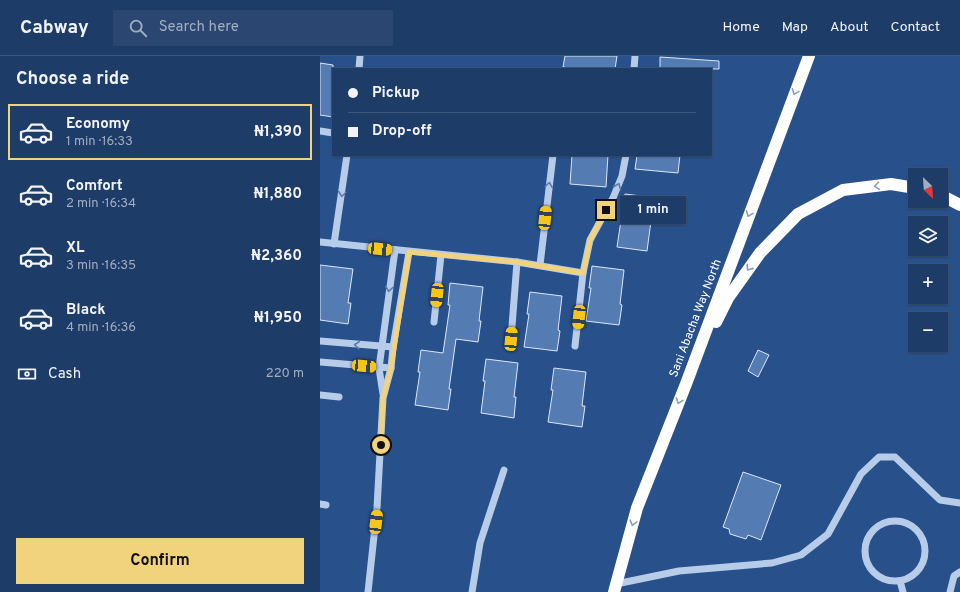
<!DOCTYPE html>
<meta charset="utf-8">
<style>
body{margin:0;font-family:Overpass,sans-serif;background:#2b4771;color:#f1f3f6;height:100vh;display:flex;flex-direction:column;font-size:15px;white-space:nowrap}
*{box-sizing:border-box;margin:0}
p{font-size:13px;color:#a1adc0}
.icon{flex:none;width:22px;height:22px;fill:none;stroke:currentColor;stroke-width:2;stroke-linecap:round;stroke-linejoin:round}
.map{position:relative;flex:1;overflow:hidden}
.details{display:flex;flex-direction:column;background:#1e3c68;width:320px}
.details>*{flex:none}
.guide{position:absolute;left:12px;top:12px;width:380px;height:88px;border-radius:0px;box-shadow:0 1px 3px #0004,0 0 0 1px #3c567c;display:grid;align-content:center;height:88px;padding:0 16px;background:#1e3c68}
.needle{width:26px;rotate:155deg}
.controls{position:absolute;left:588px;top:112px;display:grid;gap:8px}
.controls a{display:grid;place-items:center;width:40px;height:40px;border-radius:0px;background:#1e3c68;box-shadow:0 1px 3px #0004,0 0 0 1px #3c567c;font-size:20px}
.end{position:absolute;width:18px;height:18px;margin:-9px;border:5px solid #f1d27d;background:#111;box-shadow:0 0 0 2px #111}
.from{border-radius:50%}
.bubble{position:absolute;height:28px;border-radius:0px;background:#1e3c68;box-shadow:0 1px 3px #0004,0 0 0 1px #3c567c;font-size:13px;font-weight:700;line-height:28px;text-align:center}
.car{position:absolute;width:12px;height:24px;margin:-12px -6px;border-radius:5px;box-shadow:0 0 3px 1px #0007;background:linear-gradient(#f5c518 24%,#345 0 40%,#f5c518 0 76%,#345 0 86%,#f5c518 0)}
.guide b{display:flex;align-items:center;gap:14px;height:38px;font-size:15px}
.guide b+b{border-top:1px solid #3c567c}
.guide i{width:10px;height:10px;background:#f1f3f6}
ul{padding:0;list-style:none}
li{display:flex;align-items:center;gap:12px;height:56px;margin:0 8px 6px;padding:0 8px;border:2px solid transparent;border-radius:0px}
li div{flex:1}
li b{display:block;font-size:15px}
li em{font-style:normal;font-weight:700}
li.active{border-color:#f1d27d}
li>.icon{width:36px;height:36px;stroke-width:1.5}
h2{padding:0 16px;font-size:18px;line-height:48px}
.pay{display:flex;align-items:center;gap:10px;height:44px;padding:0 16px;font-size:15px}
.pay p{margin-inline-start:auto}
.action{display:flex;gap:8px;margin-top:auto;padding:8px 16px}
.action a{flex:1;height:46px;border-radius:0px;background:#f1d27d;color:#111;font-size:16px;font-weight:700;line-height:46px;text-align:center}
header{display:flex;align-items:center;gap:24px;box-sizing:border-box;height:56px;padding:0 20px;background:#1e3c68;border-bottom:1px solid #3c567c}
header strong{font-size:19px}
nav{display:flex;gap:22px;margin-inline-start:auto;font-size:14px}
.search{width:280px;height:36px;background:#2b4771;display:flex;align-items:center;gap:10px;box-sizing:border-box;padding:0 14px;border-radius:0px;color:#a1adc0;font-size:15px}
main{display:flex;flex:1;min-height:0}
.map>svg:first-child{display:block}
.building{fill:#557cb2;stroke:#dae7f7}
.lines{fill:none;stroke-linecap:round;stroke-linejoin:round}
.minor{stroke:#b6cce9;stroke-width:7}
.highway{stroke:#fff;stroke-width:12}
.oneway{stroke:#899fbf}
.oneway2{stroke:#5a7bab}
.route{stroke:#f1d27d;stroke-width:5}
.labels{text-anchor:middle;stroke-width:4;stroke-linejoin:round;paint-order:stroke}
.street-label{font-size:12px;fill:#fff;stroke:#28508a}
</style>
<header>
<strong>Cabway</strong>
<div class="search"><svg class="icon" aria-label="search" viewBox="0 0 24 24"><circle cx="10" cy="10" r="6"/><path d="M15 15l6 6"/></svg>Search here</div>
<nav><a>Home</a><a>Map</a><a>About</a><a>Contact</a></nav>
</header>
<main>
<section class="details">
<h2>Choose a ride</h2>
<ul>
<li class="active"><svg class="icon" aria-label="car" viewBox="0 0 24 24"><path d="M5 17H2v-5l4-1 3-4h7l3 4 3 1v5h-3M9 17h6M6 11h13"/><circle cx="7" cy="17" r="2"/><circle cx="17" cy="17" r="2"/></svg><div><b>Economy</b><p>1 min · 16:33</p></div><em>₦1,390</em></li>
<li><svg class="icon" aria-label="car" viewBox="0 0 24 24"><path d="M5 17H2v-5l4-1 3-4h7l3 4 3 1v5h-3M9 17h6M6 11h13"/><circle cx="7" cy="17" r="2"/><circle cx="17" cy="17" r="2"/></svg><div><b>Comfort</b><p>2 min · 16:34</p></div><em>₦1,880</em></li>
<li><svg class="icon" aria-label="car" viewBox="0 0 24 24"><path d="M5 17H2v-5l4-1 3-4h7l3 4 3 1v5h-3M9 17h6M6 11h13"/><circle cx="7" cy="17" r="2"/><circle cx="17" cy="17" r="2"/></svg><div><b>XL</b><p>3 min · 16:35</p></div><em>₦2,360</em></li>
<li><svg class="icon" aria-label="car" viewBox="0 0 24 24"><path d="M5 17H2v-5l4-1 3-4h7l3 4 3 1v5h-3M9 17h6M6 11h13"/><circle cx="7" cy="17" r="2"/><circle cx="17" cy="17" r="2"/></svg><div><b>Black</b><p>4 min · 16:36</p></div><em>₦1,950</em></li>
</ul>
<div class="pay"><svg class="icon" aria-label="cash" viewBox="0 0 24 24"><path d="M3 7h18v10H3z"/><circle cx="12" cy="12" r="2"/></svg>Cash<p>220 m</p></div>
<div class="action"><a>Confirm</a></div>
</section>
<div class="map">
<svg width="640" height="536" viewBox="0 0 640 536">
<rect width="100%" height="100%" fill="#28508a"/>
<!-- building -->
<g class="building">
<path d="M245 0H297L295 13H256L243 11Z"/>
<path d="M340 1 399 5V13H340Z"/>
<path d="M0 7 13 9V61L0 59Z"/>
<path d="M252 99H288L286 131 250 128Z"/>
<path d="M317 99H360L358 117 315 113Z"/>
<path d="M305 138 338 142 335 165H331L327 195 297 191Z"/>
<path d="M0 209 33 213 28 247H31L28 268 0 264Z"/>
<path d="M272 210 304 214 300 248 302 249 299 269 266 265 271 232H269Z"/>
<path d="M130 227 163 231 159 265H161L158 286 136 283 129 333H131L128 354 95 349 100 316H98L101 294 123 297 130 249H128Z"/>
<path d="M210 236 242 240 238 274 240 275 237 295 204 291 209 258H207Z"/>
<path d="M438 294 449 299 438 321 428 315Z"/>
<path d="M166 303 198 307 194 341H196L194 362 161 357 165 325H163Z"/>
<path d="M234 312 266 316 262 350H265L262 371 228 366 233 334H231Z"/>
<path d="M423 416 461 429 441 484 428 479 426 483 410 478 409 473 403 471Z"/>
</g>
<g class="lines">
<!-- minor -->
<g class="minor">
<path d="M39 13 40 0"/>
<path d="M314 13 315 0"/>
<path d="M0 75 13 77"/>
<path d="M0 186 197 206 263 217"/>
<path d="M14 188 27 99"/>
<path d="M220 209 233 99"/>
<path d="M114 266 121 199"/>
<path d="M191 283 197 206"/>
<path d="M0 285 73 291"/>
<path d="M255 290 263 217 270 184 293 142 302 120 306 99"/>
<path d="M0 306 71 312"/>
<path d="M63 338 59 312 75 194"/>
<path d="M0 339 19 341"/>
<path d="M0 448 6 449"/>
<circle cx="575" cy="495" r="30"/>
<path d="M580 525 583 536"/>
<path d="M296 528 359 515 452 507 481 499 508 478 541 418 559 401H575L620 444 640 447"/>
<path d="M48 536 57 452 63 342 71 312 73 291 89 196"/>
<path d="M152 536 160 487 184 414"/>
<path d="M630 536 634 520 640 516"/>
</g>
<!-- highway -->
<g class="highway">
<path d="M621 139 640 149"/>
<path d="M396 266 408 242 440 197 478 158 523 134 571 128 595 132"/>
<path d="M294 536 317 452 366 328 489 0"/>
</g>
</g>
<!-- one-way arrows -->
<defs><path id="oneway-chevron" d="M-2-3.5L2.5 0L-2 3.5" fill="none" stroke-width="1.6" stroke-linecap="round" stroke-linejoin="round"/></defs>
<g class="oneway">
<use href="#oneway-chevron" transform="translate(475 36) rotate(111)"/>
<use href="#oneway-chevron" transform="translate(557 130) rotate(172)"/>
<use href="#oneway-chevron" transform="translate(429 158) rotate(111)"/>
<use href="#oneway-chevron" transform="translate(429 212) rotate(125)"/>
<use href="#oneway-chevron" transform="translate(359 345) rotate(111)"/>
<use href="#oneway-chevron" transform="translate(313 467) rotate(105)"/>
</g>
<g class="oneway2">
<use href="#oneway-chevron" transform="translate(229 129) rotate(-83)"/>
<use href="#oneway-chevron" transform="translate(298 130) rotate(-68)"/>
<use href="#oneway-chevron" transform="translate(22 138) rotate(98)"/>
<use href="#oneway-chevron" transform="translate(69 233) rotate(98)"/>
<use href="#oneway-chevron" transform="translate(37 289) rotate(-175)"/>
</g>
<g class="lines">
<!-- route -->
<path class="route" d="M61 389 63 342 71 312 89 196 197 206 263 217 270 184 286 154"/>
</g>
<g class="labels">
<!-- street labels -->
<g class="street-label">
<text transform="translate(375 262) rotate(-69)" y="4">Sani Abacha Way North</text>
</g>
</g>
</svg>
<div class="controls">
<a><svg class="needle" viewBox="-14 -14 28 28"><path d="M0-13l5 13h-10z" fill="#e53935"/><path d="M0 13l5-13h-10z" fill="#a1adc0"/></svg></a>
<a><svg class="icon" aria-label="layers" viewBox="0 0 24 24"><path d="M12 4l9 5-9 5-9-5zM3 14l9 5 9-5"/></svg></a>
<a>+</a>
<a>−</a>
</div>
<i class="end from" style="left:61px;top:389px"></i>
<i class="end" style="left:286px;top:154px"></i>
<div class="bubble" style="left:300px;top:140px;width:66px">1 min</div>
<i class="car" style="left:225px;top:162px;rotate:6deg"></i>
<i class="car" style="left:60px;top:193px;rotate:96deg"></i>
<i class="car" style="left:117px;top:239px;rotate:186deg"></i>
<i class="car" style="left:259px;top:261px;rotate:186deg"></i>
<i class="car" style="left:191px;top:283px;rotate:5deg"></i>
<i class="car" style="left:44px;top:310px;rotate:95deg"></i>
<i class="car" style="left:56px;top:466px;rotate:7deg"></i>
<div class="guide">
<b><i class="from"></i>Pickup</b>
<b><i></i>Drop-off</b>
</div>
</div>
</main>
